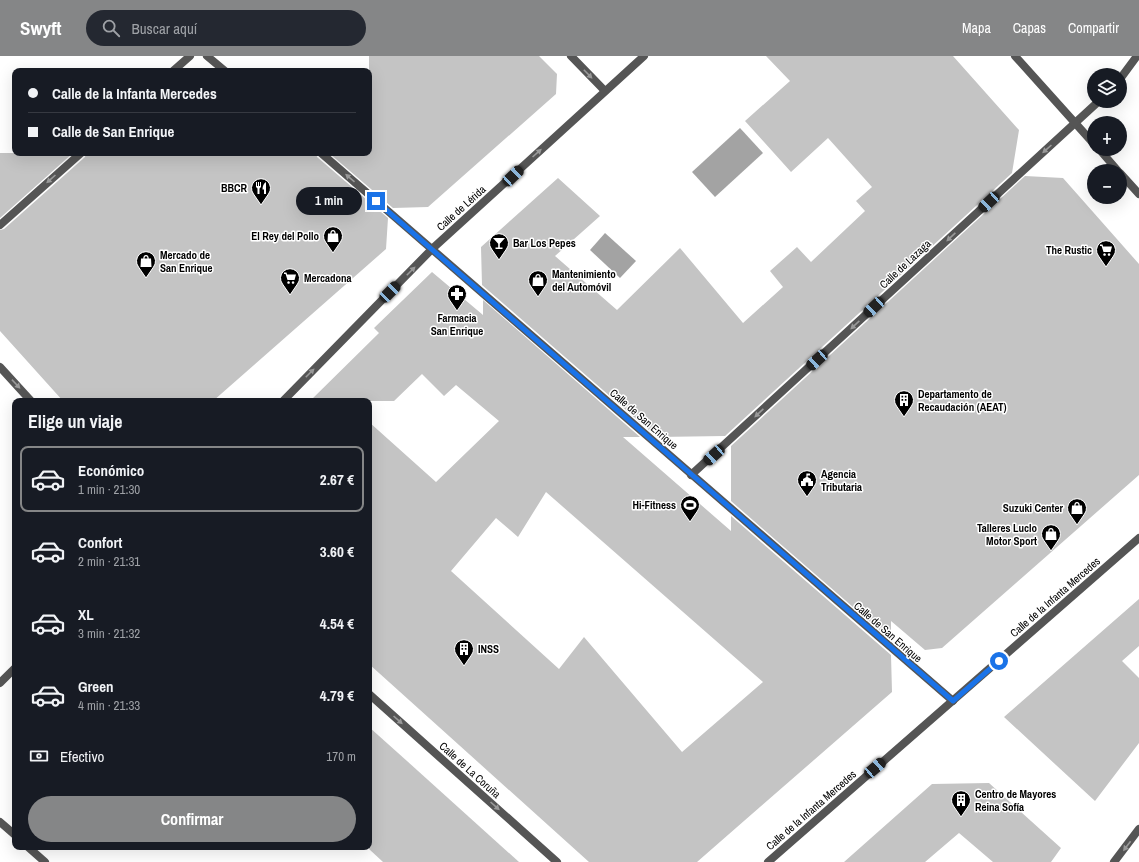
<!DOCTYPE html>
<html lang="es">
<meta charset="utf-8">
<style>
body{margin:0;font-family:"Archivo Narrow",sans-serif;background:#242831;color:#f1f3f6;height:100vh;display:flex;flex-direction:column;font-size:15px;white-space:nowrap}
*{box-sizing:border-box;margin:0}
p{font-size:13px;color:#9ea1a6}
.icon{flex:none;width:22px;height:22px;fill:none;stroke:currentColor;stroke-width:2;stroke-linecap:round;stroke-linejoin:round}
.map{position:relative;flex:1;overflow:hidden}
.panel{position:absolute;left:12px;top:342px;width:360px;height:452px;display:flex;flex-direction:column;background:#171b24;border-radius:8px;box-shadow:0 4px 16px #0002}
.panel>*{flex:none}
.hud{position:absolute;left:12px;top:12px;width:360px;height:88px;border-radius:8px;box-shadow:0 4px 16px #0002;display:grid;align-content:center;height:88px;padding:0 16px;background:#171b24}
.controls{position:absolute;left:1087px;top:12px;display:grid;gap:8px}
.controls a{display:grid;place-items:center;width:40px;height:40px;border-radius:50%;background:#171b24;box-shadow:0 4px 16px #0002;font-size:20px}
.end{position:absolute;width:18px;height:18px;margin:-9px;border:5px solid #1a73e8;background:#fff;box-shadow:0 0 0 2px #fff}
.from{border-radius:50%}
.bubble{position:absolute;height:28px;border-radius:14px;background:#171b24;box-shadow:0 4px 16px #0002;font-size:13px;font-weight:700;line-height:28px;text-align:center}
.car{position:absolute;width:12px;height:24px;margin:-12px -6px;border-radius:5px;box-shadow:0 0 3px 1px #0007;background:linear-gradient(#222 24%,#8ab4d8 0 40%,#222 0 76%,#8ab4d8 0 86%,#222 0)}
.hud b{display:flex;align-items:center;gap:14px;height:38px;font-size:15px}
.hud b+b{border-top:1px solid #363941}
.hud i{width:10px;height:10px;background:#f1f3f6}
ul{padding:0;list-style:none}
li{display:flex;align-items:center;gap:12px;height:66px;margin:0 8px 6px;padding:0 8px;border:2px solid transparent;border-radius:8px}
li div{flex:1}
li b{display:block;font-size:15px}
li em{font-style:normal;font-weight:700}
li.active{border-color:#858687}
li>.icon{width:36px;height:36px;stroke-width:1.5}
h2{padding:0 16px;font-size:18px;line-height:48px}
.pay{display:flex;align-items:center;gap:10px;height:44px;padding:0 16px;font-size:15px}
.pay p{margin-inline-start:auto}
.action{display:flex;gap:8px;margin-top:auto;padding:8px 16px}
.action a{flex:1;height:46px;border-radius:24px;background:#858687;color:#fff;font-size:16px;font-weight:700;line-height:46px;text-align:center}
header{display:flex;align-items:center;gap:24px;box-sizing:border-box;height:56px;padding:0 20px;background:#858687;color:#fff}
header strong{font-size:19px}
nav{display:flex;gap:22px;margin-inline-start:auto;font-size:14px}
.search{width:280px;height:36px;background:#242831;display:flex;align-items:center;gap:10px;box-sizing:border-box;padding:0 14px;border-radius:22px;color:#9ea1a6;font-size:15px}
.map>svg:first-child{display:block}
.water{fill:#a3a3a3}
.building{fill:#c4c4c4;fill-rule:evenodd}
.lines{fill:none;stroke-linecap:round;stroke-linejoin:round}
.minor{stroke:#555;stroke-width:8}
.tertiary{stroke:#555;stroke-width:8}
.oneway{fill:#999}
.route{stroke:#1a73e8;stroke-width:5}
.labels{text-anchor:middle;stroke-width:3;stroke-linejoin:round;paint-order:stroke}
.poi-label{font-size:11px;font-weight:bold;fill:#000;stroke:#fff;text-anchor:start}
.street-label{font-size:11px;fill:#000;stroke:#fff}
</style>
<header>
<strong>Swyft</strong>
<div class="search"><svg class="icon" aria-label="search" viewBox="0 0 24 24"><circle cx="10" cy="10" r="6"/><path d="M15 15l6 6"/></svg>Buscar aquí</div>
<nav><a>Mapa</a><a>Capas</a><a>Compartir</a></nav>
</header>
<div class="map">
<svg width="1139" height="806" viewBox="0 0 1139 806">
<rect width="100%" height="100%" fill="#fff"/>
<!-- water -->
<g class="water">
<path d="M740 72 763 97 715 141 692 116Z"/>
<path d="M605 177 636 205 620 222 590 194Z"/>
</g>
<!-- building -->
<g class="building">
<path d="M369 0H539L557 18 556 38 428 151 393 152 329 97H369Z"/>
<path d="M766 0H953L1019 74 1012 117 725 380 657 381 482 229 481 191 558 122 600 160 555 200 617 254 680 192 743 267 783 231 770 215 797 191 811 206 865 155 856 145 872 131 828 82 791 116 745 65 790 25Z"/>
<path d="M0 97H73L0 162Z"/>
<path d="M86 97H316L317 101 388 162 386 193 213 345H63L0 275V174L4 173 85 101Z"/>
<path d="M1025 120 1063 122 1139 208V419L942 592 925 594 891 565V584L731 445V390Z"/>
<path d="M432 216 483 259V244L640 381H623L731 475V460L891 599 892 636 697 806H589L369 608V366L436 426 499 365 456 329 444 340 422 318 394 345H310L379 277 374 272ZM546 436 763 626 682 696 584 581 559 613 451 515 496 462 518 481Z"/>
<path d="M1139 543V590L1122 605 1139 622V687L1095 745 1004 661Z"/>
<path d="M369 671 407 705 519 806H383L369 793Z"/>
<path d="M989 727 1061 792 1051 806H993L959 777 925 806H844L932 728Z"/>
</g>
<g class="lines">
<!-- minor -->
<g class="minor">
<path d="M207 0 225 15"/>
<path d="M571 0 605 35"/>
<path d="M173 15 190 0"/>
<path d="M1120 23 1137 0"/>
<path d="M321 97 953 645"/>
<path d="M0 169 81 97"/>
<path d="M0 311 31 345"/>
<path d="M283 345 432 193 644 0"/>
<path d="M691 419 1099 45"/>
<path d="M0 627 15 612"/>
<path d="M369 638 557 806"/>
<path d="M0 766 15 779"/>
<path d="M28 791 45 806"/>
<path d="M1114 806 1139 773"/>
</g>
<!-- tertiary -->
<g class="tertiary">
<path d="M1015 0 1094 88"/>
<path d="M1099 93 1118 115"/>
<path d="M1120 117 1139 138"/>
<path d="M768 806 1139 482"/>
</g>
</g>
<!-- one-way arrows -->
<defs><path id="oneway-solid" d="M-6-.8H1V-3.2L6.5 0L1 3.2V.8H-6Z"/></defs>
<g class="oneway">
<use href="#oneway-solid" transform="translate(588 18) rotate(46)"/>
<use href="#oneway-solid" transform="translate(1047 93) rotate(138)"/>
<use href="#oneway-solid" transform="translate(537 97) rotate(-42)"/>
<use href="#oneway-solid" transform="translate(350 122) rotate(-139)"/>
<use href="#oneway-solid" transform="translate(51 123) rotate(138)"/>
<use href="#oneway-solid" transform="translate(951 181) rotate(137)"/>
<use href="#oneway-solid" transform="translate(411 215) rotate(-45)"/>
<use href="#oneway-solid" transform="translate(855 269) rotate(137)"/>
<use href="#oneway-solid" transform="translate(310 317) rotate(-45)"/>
<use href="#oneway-solid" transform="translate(16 328) rotate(47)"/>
<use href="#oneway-solid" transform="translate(759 357) rotate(137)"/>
<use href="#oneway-solid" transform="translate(398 664) rotate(42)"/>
<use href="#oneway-solid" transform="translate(495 750) rotate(42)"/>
<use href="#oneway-solid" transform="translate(1127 790) rotate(127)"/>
</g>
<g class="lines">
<!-- route -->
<path class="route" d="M376 145 953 645 999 605"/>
</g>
<!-- icons -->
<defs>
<g id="restaurant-pin" transform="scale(1)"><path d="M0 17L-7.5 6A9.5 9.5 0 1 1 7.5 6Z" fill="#000" stroke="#fff"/><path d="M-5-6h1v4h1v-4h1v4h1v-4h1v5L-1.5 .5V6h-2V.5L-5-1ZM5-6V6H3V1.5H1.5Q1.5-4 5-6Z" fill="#fff"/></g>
<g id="shop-pin" transform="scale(1)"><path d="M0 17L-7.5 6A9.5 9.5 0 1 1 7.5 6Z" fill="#000" stroke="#fff"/><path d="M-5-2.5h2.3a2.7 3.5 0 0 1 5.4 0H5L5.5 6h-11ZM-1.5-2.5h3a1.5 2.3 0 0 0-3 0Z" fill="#fff"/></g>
<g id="bar-pin" transform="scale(1)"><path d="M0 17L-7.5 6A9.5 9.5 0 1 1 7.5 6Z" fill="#000" stroke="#fff"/><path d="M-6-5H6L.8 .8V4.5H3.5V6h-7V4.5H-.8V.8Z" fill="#fff"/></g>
<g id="supermarket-pin" transform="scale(1)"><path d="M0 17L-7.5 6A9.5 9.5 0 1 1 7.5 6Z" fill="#000" stroke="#fff"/><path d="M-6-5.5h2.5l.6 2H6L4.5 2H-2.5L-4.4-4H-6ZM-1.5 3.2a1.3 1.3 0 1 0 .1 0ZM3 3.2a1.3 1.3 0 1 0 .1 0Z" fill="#fff"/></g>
<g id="pharmacy-pin" transform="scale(1)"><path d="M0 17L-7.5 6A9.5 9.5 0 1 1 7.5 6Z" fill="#000" stroke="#fff"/><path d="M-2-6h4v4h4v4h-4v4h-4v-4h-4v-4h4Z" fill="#fff"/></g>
<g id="building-pin" transform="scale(1)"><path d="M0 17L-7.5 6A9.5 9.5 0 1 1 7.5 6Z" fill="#000" stroke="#fff"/><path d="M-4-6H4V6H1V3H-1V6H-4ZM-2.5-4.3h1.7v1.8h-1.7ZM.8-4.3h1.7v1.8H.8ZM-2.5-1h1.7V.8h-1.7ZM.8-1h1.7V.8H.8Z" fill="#fff"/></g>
<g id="civic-pin" transform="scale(1)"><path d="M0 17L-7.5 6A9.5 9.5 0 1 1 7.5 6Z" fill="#000" stroke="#fff"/><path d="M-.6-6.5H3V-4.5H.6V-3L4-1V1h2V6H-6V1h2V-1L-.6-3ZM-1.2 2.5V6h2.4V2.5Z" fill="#fff"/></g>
<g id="stadium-pin" transform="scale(1)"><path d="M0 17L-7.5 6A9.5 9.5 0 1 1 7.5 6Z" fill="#000" stroke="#fff"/><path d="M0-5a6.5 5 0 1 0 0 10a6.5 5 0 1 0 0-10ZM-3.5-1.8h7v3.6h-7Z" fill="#fff"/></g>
</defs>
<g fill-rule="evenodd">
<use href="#restaurant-pin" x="261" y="132"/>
<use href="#shop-pin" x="333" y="180"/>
<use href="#bar-pin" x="499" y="187"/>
<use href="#supermarket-pin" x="1106" y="194"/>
<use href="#shop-pin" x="146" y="205"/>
<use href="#supermarket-pin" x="290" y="222"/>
<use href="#shop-pin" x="538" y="224"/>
<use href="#pharmacy-pin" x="457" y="238"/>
<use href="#building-pin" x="904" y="344"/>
<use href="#civic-pin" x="807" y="424"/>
<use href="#stadium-pin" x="690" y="449"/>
<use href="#shop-pin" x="1077" y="452"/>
<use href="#shop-pin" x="1051" y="478"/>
<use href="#building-pin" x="464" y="593"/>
<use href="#building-pin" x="961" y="744"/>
</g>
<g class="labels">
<!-- poi labels -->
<g class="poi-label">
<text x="247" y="136" text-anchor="end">BBCR</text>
<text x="319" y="184" text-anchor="end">El Rey del Pollo</text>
<text x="513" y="191">Bar Los Pepes</text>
<text x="1092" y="198" text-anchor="end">The Rustic</text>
<text x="160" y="203">Mercado de<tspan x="160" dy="13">San Enrique</tspan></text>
<text x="552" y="222">Mantenimiento<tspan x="552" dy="13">del Automóvil</tspan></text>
<text x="304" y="226">Mercadona</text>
<text x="457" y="266" text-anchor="middle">Farmacia<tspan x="457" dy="13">San Enrique</tspan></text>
<text x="918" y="342">Departamento de<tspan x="918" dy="13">Recaudación (AEAT)</tspan></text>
<text x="821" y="422">Agencia<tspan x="821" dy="13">Tributaria</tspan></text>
<text x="676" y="453" text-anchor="end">Hi-Fitness</text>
<text x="1063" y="456" text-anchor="end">Suzuki Center</text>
<text x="1037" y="476" text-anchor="end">Talleres Luclo<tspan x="1037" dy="13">Motor Sport</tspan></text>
<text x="478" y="597">INSS</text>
<text x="975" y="742">Centro de Mayores<tspan x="975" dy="13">Reina Sofía</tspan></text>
</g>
<!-- street labels -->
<g class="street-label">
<text transform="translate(461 152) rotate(-42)" y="4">Calle de Lérida</text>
<text transform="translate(905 208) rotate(-43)" y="4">Calle de Lazaga</text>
<text transform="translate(644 363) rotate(41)" y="4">Calle de San Enrique</text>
<text transform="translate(1055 541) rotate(-41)" y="4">Calle de la Infanta Mercedes</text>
<text transform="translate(888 576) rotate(41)" y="4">Calle de San Enrique</text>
<text transform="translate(470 714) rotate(42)" y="4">Calle de La Coruña</text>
<text transform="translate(811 754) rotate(-41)" y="4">Calle de la Infanta Mercedes</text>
</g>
</g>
</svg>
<div class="controls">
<a><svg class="icon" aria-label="layers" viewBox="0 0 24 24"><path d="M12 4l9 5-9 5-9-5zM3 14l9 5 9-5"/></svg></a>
<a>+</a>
<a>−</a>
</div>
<i class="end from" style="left:999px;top:605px"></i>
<i class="end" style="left:376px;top:145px"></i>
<div class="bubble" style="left:296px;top:131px;width:66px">1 min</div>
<i class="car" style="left:513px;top:120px;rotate:47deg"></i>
<i class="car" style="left:989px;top:146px;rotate:227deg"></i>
<i class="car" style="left:390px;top:236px;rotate:45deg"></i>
<i class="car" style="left:874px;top:251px;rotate:227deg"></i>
<i class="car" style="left:817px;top:304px;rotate:228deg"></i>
<i class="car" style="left:714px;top:399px;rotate:228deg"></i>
<i class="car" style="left:875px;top:712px;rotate:49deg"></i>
<div class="hud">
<b><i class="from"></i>Calle de la Infanta Mercedes</b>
<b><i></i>Calle de San Enrique</b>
</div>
<section class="panel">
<h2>Elige un viaje</h2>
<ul>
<li class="active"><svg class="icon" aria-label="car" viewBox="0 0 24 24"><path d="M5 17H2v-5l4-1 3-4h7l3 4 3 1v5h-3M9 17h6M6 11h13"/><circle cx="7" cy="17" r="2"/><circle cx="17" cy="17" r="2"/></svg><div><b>Económico</b><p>1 min · 21:30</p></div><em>2.67 €</em></li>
<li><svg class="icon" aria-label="car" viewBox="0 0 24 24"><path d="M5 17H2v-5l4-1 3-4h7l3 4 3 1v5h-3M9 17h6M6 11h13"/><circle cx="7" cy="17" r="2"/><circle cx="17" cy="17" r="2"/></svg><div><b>Confort</b><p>2 min · 21:31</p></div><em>3.60 €</em></li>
<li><svg class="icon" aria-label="car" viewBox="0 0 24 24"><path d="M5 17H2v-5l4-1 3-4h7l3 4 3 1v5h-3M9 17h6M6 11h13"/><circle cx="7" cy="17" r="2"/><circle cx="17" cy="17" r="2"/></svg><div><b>XL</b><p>3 min · 21:32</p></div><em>4.54 €</em></li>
<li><svg class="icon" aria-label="car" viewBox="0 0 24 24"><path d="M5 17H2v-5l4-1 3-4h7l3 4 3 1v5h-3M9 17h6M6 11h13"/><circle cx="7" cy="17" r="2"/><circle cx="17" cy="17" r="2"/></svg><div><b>Green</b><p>4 min · 21:33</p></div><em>4.79 €</em></li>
</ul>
<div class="pay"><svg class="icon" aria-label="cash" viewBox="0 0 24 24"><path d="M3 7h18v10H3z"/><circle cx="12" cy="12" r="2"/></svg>Efectivo<p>170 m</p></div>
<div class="action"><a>Confirmar</a></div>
</section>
</div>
